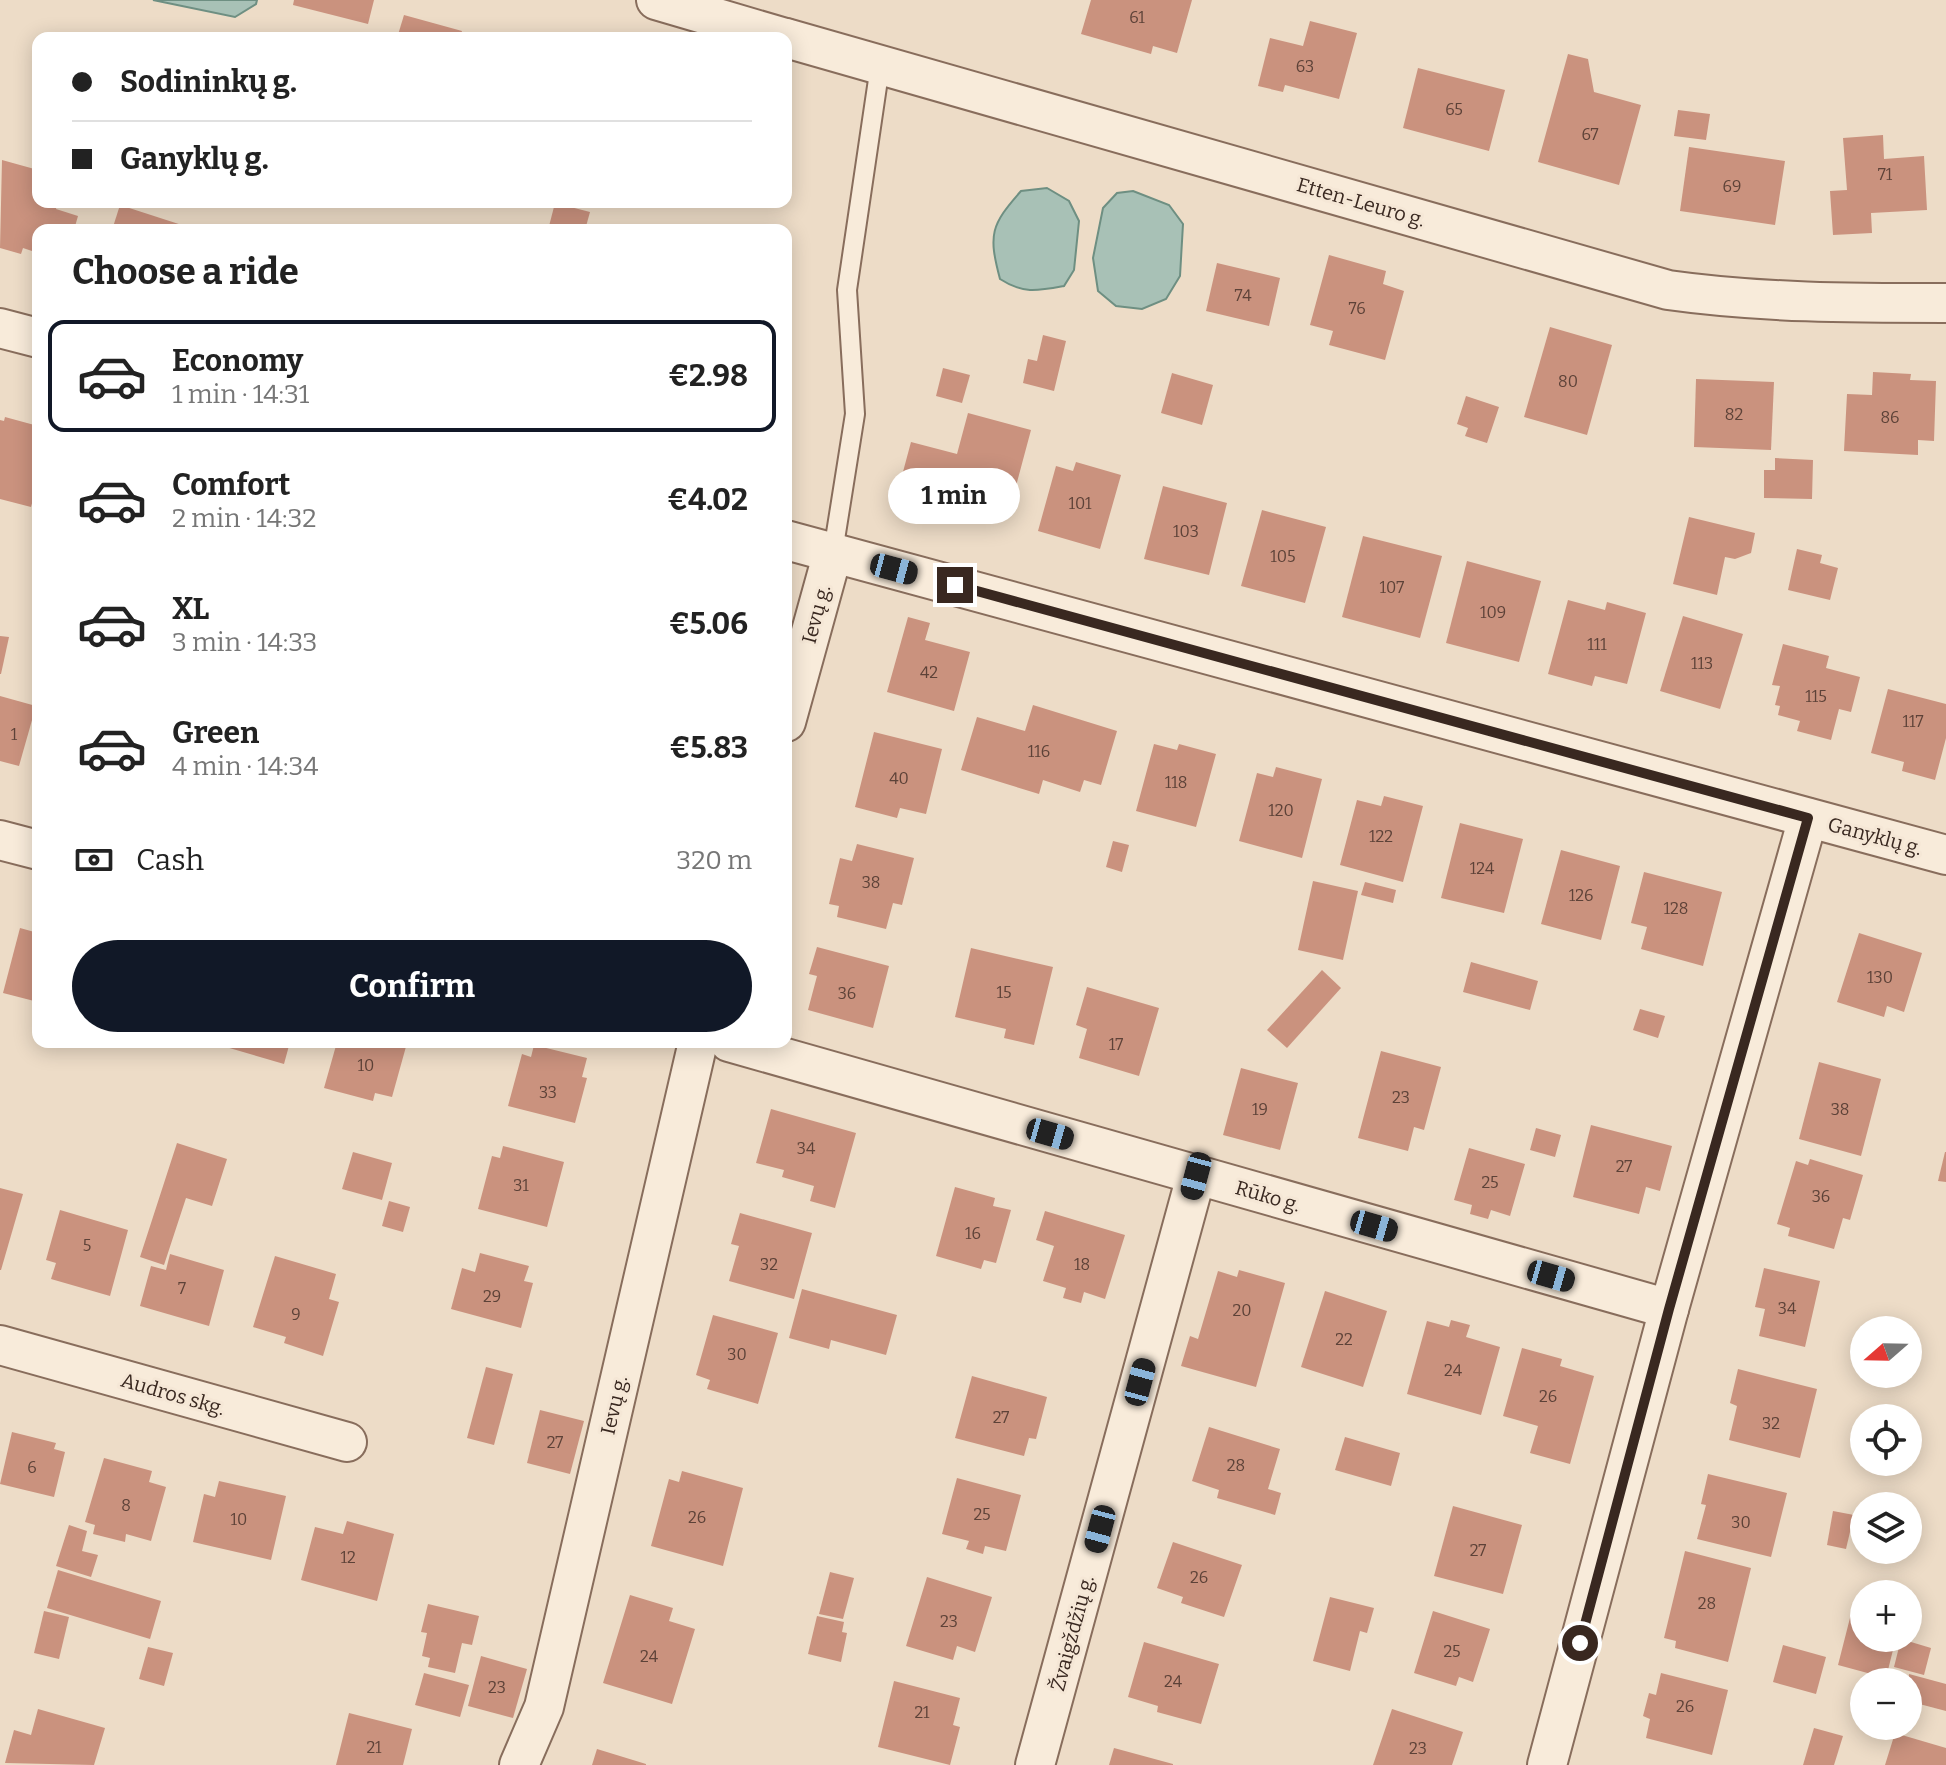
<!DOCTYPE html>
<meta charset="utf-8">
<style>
body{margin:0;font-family:Bitter,serif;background:#f6f6f6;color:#222;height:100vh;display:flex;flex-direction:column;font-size:30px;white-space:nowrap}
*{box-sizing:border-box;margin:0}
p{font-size:26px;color:#767676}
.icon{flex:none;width:44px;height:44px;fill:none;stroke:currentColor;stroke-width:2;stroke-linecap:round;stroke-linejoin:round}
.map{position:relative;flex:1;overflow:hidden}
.side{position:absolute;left:32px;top:224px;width:760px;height:824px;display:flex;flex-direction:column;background:#fff;border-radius:16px;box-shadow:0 4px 20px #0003}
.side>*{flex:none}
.banner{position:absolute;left:32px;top:32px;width:760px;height:176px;border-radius:16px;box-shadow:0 4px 20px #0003;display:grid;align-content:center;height:176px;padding:0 40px;background:#fff}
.needle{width:52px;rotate:250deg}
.buttons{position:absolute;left:1850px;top:1316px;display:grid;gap:16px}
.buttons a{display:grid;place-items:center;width:72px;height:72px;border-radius:50%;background:#fff;box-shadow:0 4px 20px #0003;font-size:40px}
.end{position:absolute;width:36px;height:36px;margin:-18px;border:10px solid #392820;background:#fff;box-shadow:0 0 0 4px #fff}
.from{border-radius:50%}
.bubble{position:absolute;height:56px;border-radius:28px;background:#fff;box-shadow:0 4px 20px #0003;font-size:26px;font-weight:700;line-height:56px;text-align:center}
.car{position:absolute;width:24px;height:48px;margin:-24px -12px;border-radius:10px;box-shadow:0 0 6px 2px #0007;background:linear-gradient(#222 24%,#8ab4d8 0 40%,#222 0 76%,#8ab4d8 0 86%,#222 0)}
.banner b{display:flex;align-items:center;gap:28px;height:76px;font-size:30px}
.banner b+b{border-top:2px solid #e0e0e0}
.banner i{width:20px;height:20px;background:#222}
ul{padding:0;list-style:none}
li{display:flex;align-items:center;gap:24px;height:112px;margin:0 16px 12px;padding:0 24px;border:4px solid transparent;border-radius:16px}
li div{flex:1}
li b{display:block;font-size:30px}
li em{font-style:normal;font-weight:700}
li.current{border-color:#111827}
li>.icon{width:72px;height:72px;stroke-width:1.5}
h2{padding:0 40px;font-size:36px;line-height:96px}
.pay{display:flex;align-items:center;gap:20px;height:88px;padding:0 40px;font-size:30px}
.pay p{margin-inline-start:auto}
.primary-button{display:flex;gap:16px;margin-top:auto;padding:16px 40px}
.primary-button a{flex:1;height:92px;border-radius:48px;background:#111827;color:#fff;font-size:32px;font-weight:700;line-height:92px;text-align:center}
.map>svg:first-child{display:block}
.water{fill:#a8c1b6;stroke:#6e8f82;stroke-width:2}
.building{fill:#ca927e}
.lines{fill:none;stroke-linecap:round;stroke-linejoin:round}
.lane-casing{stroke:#886d5c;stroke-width:22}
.street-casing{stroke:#886d5c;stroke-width:42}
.lane{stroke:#f8ebda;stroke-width:18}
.street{stroke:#f8ebda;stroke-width:38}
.route{stroke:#392820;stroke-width:10}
.labels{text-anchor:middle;stroke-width:6;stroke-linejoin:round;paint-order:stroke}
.number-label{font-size:16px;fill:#5d4238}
.street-label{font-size:20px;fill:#392820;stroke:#f5e7d6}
</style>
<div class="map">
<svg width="1946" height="1765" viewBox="0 0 1946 1765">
<rect width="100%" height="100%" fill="#eddcc7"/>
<!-- water -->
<g class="water">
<path d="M153 0H257L256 4 235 17Z"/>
<path d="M1047 188 1069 201 1079 221 1074 270 1064 286C1037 291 1023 294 1000 279 988 234 991 225 1021 191Z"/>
<path d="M1133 191 1169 205 1183 224 1180 276 1166 299 1142 309 1116 306 1098 291 1093 258 1103 208 1117 193Z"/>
</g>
<!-- building -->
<g class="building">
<path d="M294 0H374L368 24 293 5Z"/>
<path d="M1091 0H1192L1177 53 1153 46 1151 54 1081 34Z"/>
<path d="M404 15 462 31 460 38H397Z"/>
<path d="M1310 21 1357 33 1339 99 1285 85 1283 92 1258 86 1270 38 1303 46Z"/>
<path d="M1568 54 1588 59 1594 92 1641 105 1619 185 1538 162Z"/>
<path d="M1418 68 1505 90 1489 151 1403 128Z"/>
<path d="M1678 110 1710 114 1706 140 1674 136Z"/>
<path d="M1883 135 1884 159 1924 156 1927 210 1871 213 1872 233 1833 235 1830 191 1847 190 1843 138Z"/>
<path d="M1689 147 1785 161 1775 225 1680 211Z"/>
<path d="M2 160 38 170V202H58L56 209 78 216 74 230H38V253L23 248 21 254 0 248Z"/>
<path d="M555 203 590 212 585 230H548Z"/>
<path d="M120 205 188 227 187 230H112Z"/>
<path d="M1329 255 1386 271 1383 284 1404 291 1385 360 1329 345 1333 331 1310 325Z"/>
<path d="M1217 263 1280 278 1269 326 1206 311Z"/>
<path d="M1550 327 1612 345 1587 435 1524 417Z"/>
<path d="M1043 335 1066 341 1054 391 1023 383 1028 359 1037 361Z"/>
<path d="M943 368 970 375 962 403 936 396Z"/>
<path d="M1873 372 1911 374 1910 380 1936 381 1934 441 1918 440V455L1844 451 1847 394 1872 395Z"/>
<path d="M1172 373 1213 385 1202 425 1161 413Z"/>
<path d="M1696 379 1774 382 1771 450 1694 447Z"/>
<path d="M1466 396 1499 407 1487 443 1465 436 1468 428 1457 424Z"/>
<path d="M968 413 1031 430 1009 512 900 483 911 442 957 454Z"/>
<path d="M5 417 38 426V481L31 507 0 499V420L4 421Z"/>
<path d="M1775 458 1813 460 1812 499 1764 498V470H1775Z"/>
<path d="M1076 462 1121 475 1100 549 1038 531 1056 466 1073 471Z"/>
<path d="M1163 486 1227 503 1209 575 1144 559Z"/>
<path d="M1262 510 1326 527 1305 603 1241 586Z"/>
<path d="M1689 517 1755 533 1751 553 1735 559 1725 557 1717 595 1673 584Z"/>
<path d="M1363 536 1442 556 1420 638 1342 617Z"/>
<path d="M1797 549 1822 555 1820 563 1838 568 1830 600 1788 590Z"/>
<path d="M1467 561 1541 581 1519 662 1446 643Z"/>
<path d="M1568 600 1605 610 1607 602 1646 613 1627 684 1595 676 1592 686 1548 674Z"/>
<path d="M1683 616 1743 634 1720 709 1660 691Z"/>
<path d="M908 617 930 623 925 640 970 652 954 711 887 692Z"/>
<path d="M0 636 9 637 1 674H0Z"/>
<path d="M1783 644 1829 656 1826 668 1860 677 1851 712 1839 709 1831 740 1797 731 1800 721 1778 715 1780 706 1775 705 1780 686 1772 685Z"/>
<path d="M1888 689 1946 704V738L1935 780 1902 771 1904 762 1871 753Z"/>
<path d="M0 696 36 706 19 766 0 761Z"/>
<path d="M1033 705 1117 731 1101 785 1084 780 1080 792 1043 780 1039 794 961 770 977 717 1025 731Z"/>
<path d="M874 732 942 749 926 814 900 808 897 818 855 807Z"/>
<path d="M1154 744 1177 750 1179 744 1216 754 1196 827 1136 811Z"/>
<path d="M1276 767 1322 779 1302 858 1239 841 1257 773 1273 777Z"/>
<path d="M1384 796 1423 806 1403 882 1340 865 1357 800 1381 806Z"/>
<path d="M1460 823 1523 839 1504 913 1441 898Z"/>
<path d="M1113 841 1129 845 1122 872 1106 867Z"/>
<path d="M857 844 914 858 902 905 893 903 886 929 837 917 839 906 829 904 840 858 852 861Z"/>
<path d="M1561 850 1620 866 1601 940 1541 924Z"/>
<path d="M1644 872 1722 892 1703 966 1641 949 1647 927 1631 923Z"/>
<path d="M1313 881 1358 891 1343 960 1298 950Z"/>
<path d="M1365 882 1396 890 1393 903 1361 895Z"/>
<path d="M20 928 38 933V1002L3 993Z"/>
<path d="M1859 933 1922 953 1904 1012 1887 1006 1884 1017 1837 1002Z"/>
<path d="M817 947 889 966 873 1028 808 1010 817 976 809 974Z"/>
<path d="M971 948 1053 967 1034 1045 1004 1038 1006 1029 955 1017Z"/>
<path d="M1471 962 1538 981 1530 1010 1463 992Z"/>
<path d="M1322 970 1341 988 1287 1048 1267 1030Z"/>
<path d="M1087 987 1159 1008 1139 1076 1079 1058 1087 1029 1076 1025Z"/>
<path d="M1640 1009 1665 1016 1658 1038 1633 1030Z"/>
<path d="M227 1042H290L284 1064 226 1047Z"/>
<path d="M337 1042 407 1043 392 1097 375 1093 373 1101 324 1088Z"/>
<path d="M534 1045 587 1058 582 1077 587 1078 575 1123 508 1106 522 1054 531 1057Z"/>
<path d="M1381 1051 1441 1067 1424 1130 1414 1127 1408 1151 1358 1138Z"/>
<path d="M1819 1062 1881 1079 1861 1156 1799 1139Z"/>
<path d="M1241 1068 1298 1083 1280 1150 1223 1135Z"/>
<path d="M771 1109 856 1133 835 1208 810 1201 814 1186 782 1177 784 1170 756 1163Z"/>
<path d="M1591 1125 1672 1146 1660 1191 1646 1187 1639 1214 1573 1197Z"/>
<path d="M1536 1128 1561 1135 1555 1157 1530 1150Z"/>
<path d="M177 1143 227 1159 212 1206 186 1198 164 1265 140 1257Z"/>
<path d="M503 1146 564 1162 547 1227 478 1209 492 1156 500 1158Z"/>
<path d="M1469 1148 1525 1164 1510 1216 1491 1210 1488 1219 1470 1214 1472 1205 1454 1200Z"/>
<path d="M353 1152 392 1163 382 1200 342 1189Z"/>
<path d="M1945 1152H1946V1182L1938 1181Z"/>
<path d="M1810 1159 1863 1175 1850 1220 1843 1218 1834 1249 1788 1236 1790 1228 1777 1224 1796 1161 1808 1165Z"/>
<path d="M955 1187 995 1198 993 1206 1011 1210 996 1263 984 1260 981 1269 936 1256Z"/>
<path d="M0 1188 23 1194 1 1270H0Z"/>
<path d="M389 1201 410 1207 403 1232 382 1226Z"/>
<path d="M60 1210 128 1230 110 1296 51 1279 56 1263 46 1260Z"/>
<path d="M1045 1211 1125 1235 1105 1299 1084 1292 1081 1303 1063 1298 1066 1288 1043 1281 1054 1246 1036 1240Z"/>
<path d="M740 1213 812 1233 794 1299 729 1281 739 1246 731 1244Z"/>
<path d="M480 1253 529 1266 524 1281 533 1283 521 1328 451 1309 462 1268 475 1272Z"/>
<path d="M170 1254 224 1270 209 1326 140 1306 151 1266 166 1270Z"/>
<path d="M275 1256 336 1274 329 1299 339 1302 323 1356 284 1343 286 1337 253 1327Z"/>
<path d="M1764 1268 1820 1281 1805 1347 1759 1336 1765 1309 1755 1307Z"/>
<path d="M1239 1270 1285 1283 1256 1387 1181 1366 1190 1336 1198 1339 1218 1271 1237 1277Z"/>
<path d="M802 1289 897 1315 886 1355 831 1340 829 1349 789 1338Z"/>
<path d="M1325 1291 1387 1311 1363 1387 1301 1367Z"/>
<path d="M713 1315 778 1333 758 1404 707 1389 710 1380 696 1375Z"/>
<path d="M1451 1320 1470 1325 1466 1337 1500 1347 1481 1415 1407 1394 1427 1321 1449 1327Z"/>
<path d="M1522 1348 1562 1359 1560 1366 1594 1376 1570 1464 1530 1453 1538 1426 1503 1416Z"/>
<path d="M486 1367 513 1374 494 1445 467 1438Z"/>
<path d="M1738 1369 1817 1389 1800 1458 1729 1440 1737 1406 1730 1403Z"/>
<path d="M972 1376 1047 1397 1036 1439 1029 1438 1024 1456 955 1438Z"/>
<path d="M540 1410 584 1421 570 1474 527 1463Z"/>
<path d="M1209 1427 1280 1449 1268 1489 1281 1493 1275 1515 1217 1498 1219 1490 1192 1481Z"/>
<path d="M12 1432 56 1443 54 1449 65 1452 54 1497 0 1484Z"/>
<path d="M1345 1437 1400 1453 1391 1486 1335 1470Z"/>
<path d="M104 1458 152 1471 149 1482 166 1487 151 1541 126 1534 125 1542 93 1534 95 1525 85 1522Z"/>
<path d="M682 1471 743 1488 723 1566 651 1546 669 1479 679 1482Z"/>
<path d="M1708 1474 1787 1493 1771 1557 1697 1539 1706 1505 1701 1504Z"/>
<path d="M957 1478 1021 1495 1006 1551 985 1546 983 1554 966 1549 969 1541 942 1534Z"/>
<path d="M219 1481 286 1496 271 1560 193 1542 204 1494 215 1497Z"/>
<path d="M1453 1506 1522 1525 1503 1594 1434 1576Z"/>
<path d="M1833 1511 1854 1515 1846 1549 1827 1545Z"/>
<path d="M347 1521 394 1534 377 1601 301 1580 315 1527 343 1534Z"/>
<path d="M69 1525 87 1531 82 1551 98 1555 91 1577 56 1566Z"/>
<path d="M1173 1542 1242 1565 1224 1617 1181 1603 1183 1597 1157 1588Z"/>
<path d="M1685 1551 1751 1568 1728 1662 1675 1648 1676 1641 1664 1638Z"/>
<path d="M58 1570 161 1601 150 1639 47 1608Z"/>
<path d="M830 1572 854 1578 843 1619 819 1614Z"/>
<path d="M927 1577 992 1597 975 1652 957 1646 953 1660 906 1646Z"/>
<path d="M630 1595 673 1608 669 1621 695 1629 672 1704 603 1683Z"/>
<path d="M1330 1597 1374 1608 1367 1633 1360 1631 1350 1671 1313 1661Z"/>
<path d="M428 1604 479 1616 472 1645 462 1643 455 1673 428 1667 430 1658 422 1656 427 1633 421 1632Z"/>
<path d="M44 1611 69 1617 59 1659 34 1653Z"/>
<path d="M1433 1611 1490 1629 1473 1682 1459 1677 1456 1686 1414 1673Z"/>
<path d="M1851 1614 1864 1618V1638H1896L1886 1678 1838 1665Z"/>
<path d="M817 1616 844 1622 842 1632 847 1633 841 1662 808 1654Z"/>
<path d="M1901 1639 1931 1648 1924 1675 1894 1667Z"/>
<path d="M1144 1642 1219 1664 1201 1724 1157 1712 1158 1706 1128 1697Z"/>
<path d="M1783 1645 1826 1657 1816 1694 1773 1682Z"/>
<path d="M148 1647 173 1653 164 1686 139 1679Z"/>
<path d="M481 1656 527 1669 513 1718 468 1706Z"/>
<path d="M424 1673 469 1685 460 1717 415 1705Z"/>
<path d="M1661 1673 1728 1690 1712 1755 1646 1738 1650 1719 1643 1716 1649 1693 1656 1695Z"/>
<path d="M1909 1674 1946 1684V1711L1908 1701Z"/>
<path d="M894 1681 960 1698 953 1725 960 1727 950 1765 878 1747Z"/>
<path d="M38 1709 105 1728 94 1765 5 1763 14 1730 31 1735Z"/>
<path d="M1392 1709 1463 1732 1452 1765H1373Z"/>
<path d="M349 1713 412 1729 403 1765H336Z"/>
<path d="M1814 1728 1843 1736 1834 1765H1803Z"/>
<path d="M1895 1733 1946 1748V1765H1885Z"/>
<path d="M1114 1748 1173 1764V1765H1109Z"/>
<path d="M597 1749 646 1764V1765H592Z"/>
</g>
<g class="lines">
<!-- lane casing -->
<g class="lane-casing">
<path id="lane" d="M833 552 855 414 847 290 880 66"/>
</g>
<!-- street casing -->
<g class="street-casing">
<g id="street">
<path d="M656 0 785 38"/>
<path d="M786 38 1668 290C1760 303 1853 303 1946 303"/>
<path d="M0 328 38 338"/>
<path d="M786 540 1946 855"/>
<path d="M786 722 833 552"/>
<path d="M0 840 38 850"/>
<path d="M729 1042 1669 1309"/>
<path d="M0 1345 347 1442"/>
<path d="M519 1765 544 1707 698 1042"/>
<path d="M1035 1765 1196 1176"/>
<path d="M1547 1765 1669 1309 1808 818"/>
</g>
</g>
<!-- lane -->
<use href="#lane" class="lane"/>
<!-- street -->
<use href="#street" class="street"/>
</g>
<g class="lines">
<!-- route -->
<path class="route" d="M955 585 1808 818 1669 1309 1580 1643"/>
</g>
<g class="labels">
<!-- number labels -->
<g class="number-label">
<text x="1137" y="23">61</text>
<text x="1305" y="72">63</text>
<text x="1454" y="115">65</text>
<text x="1590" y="140">67</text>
<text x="1885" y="180">71</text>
<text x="1732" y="192">69</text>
<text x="1243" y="301">74</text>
<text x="1357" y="314">76</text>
<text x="1568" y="387">80</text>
<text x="1734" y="420">82</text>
<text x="1890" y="423">86</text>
<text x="1080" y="509">101</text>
<text x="1186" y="537">103</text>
<text x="1283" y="562">105</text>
<text x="1392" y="593">107</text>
<text x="1493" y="618">109</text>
<text x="1597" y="650">111</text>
<text x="1702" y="669">113</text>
<text x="929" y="678">42</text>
<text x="1816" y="702">115</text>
<text x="1913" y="727">117</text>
<text x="14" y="740">1</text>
<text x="1039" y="757">116</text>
<text x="899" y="784">40</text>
<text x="1176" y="788">118</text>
<text x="1281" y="816">120</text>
<text x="1381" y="842">122</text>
<text x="1482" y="874">124</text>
<text x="871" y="888">38</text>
<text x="1581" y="901">126</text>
<text x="1676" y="914">128</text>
<text x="1880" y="983">130</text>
<text x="1004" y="998">15</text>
<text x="847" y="999">36</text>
<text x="1116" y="1050">17</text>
<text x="366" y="1071">10</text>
<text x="548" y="1098">33</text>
<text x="1401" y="1103">23</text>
<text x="1260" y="1115">19</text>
<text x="1840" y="1115">38</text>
<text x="806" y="1154">34</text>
<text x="1624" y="1172">27</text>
<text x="1490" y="1188">25</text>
<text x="521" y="1191">31</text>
<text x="1821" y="1202">36</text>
<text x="973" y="1239">16</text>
<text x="87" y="1251">5</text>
<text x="769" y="1270">32</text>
<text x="1082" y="1270">18</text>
<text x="182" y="1294">7</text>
<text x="492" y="1302">29</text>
<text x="1787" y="1314">34</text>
<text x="1242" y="1316">20</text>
<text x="296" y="1320">9</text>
<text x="1344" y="1345">22</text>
<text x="737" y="1360">30</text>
<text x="1453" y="1376">24</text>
<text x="1548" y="1402">26</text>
<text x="1001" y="1423">27</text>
<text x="1771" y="1429">32</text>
<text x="555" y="1448">27</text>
<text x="1236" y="1471">28</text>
<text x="32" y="1473">6</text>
<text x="126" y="1511">8</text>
<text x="982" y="1520">25</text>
<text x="697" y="1523">26</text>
<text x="239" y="1525">10</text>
<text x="1741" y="1528">30</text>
<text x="1478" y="1556">27</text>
<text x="348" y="1563">12</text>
<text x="1199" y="1583">26</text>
<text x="1707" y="1609">28</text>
<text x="949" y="1627">23</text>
<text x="1452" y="1657">25</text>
<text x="649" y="1662">24</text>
<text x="1173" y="1687">24</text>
<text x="497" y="1693">23</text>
<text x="1685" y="1712">26</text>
<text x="922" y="1718">21</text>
<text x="374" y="1753">21</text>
<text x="1418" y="1754">23</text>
</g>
<!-- street labels -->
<g class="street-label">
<text transform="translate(1361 202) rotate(16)" y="7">Etten-Leuro g.</text>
<text transform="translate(816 614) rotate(-75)" y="7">Ievų g.</text>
<text transform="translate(1875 836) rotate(15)" y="7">Ganyklų g.</text>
<text transform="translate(1268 1196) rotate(16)" y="7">Rūko g.</text>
<text transform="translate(173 1394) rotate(16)" y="7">Audros skg.</text>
<text transform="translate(614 1405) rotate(-77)" y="7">Ievų g.</text>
<text transform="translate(1072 1633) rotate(-75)" y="7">Žvaigždžių g.</text>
</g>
</g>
</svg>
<div class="buttons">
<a><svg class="needle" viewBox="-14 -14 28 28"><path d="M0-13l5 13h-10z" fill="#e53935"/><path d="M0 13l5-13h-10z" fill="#767676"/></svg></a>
<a><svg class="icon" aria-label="locate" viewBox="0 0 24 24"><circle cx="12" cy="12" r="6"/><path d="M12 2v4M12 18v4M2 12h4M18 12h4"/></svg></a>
<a><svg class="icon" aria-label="layers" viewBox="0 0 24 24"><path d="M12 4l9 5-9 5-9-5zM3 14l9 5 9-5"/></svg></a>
<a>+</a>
<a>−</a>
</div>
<i class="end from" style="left:1580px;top:1643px"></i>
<i class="end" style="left:955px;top:585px"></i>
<div class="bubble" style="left:888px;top:468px;width:132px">1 min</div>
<i class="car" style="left:894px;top:569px;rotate:105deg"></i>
<i class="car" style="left:1050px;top:1134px;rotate:106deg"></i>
<i class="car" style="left:1196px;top:1176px;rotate:195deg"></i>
<i class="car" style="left:1374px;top:1226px;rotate:106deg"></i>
<i class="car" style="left:1551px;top:1276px;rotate:106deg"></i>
<i class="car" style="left:1140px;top:1382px;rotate:15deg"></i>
<i class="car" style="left:1100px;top:1529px;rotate:195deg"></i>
<div class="banner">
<b><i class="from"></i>Sodininkų g.</b>
<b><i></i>Ganyklų g.</b>
</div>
<section class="side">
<h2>Choose a ride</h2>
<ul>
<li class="current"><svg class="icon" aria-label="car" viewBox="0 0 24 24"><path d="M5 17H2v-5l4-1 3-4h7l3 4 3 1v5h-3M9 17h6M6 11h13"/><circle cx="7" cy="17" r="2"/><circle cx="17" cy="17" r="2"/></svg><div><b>Economy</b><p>1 min · 14:31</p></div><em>€2.98</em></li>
<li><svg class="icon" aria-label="car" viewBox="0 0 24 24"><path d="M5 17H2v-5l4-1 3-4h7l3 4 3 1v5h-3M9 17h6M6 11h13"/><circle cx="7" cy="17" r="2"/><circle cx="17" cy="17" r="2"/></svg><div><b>Comfort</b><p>2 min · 14:32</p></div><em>€4.02</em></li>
<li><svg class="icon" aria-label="car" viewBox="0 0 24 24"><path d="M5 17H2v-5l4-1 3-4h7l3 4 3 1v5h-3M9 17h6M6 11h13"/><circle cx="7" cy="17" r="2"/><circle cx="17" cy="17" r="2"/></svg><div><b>XL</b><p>3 min · 14:33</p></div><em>€5.06</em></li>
<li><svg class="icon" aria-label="car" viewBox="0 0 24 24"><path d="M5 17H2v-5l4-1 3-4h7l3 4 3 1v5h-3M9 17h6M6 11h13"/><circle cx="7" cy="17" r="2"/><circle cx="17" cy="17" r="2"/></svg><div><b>Green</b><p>4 min · 14:34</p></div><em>€5.83</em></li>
</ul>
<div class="pay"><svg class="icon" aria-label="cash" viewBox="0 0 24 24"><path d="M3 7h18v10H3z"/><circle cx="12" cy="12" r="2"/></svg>Cash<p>320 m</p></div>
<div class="primary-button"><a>Confirm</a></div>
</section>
</div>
